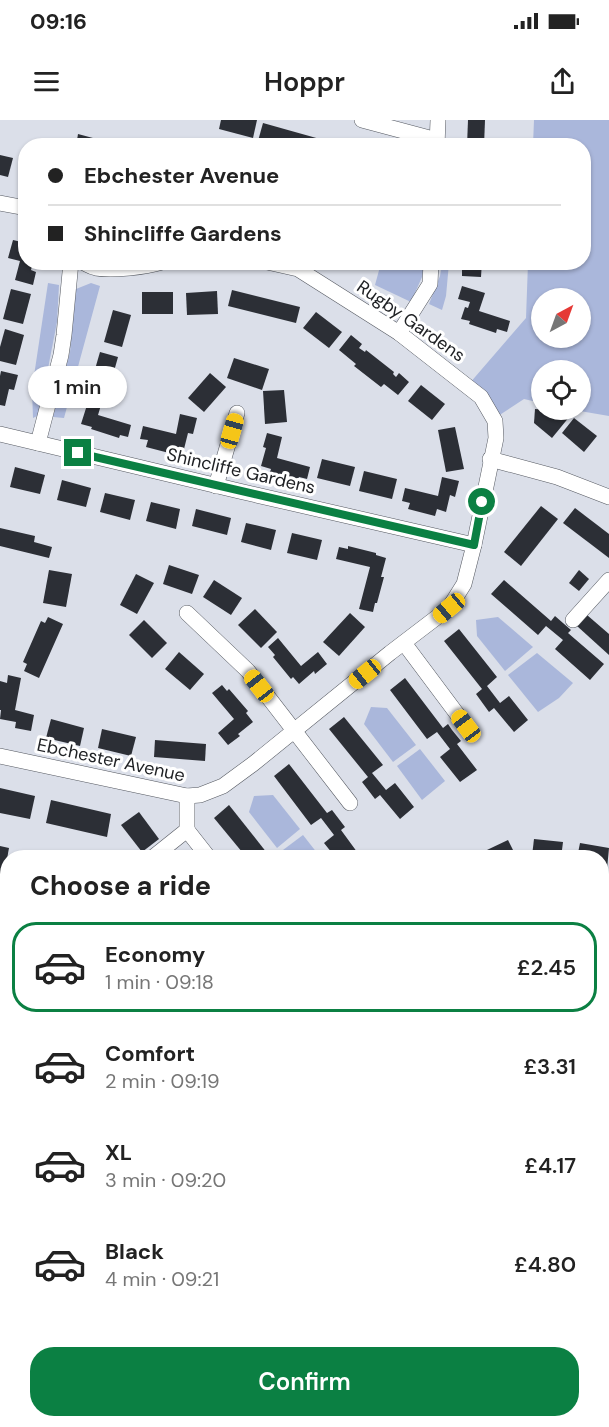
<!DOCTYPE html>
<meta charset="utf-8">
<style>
body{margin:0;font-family:"DM Sans",sans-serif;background:#f6f6f6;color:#222;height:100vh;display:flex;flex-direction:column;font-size:22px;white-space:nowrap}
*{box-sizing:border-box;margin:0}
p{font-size:20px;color:#767676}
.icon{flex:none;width:33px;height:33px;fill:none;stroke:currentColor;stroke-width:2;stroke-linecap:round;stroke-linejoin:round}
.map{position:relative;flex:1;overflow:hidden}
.details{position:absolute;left:0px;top:730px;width:609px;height:578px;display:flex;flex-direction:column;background:#fff;border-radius:24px 24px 0 0;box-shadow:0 2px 4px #0004}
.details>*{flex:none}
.hud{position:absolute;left:18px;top:18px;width:573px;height:132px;border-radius:24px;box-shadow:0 2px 4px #0004;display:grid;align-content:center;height:132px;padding:0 30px;background:#fff}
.needle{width:39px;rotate:41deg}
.controls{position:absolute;left:531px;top:168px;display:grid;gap:12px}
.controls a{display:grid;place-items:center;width:60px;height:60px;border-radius:50%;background:#fff;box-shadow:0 2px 4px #0004;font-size:30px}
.end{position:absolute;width:27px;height:27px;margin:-14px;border:8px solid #0b8043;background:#fff;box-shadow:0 0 0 3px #fff}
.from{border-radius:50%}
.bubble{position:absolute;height:42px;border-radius:21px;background:#fff;box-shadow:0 2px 4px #0004;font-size:20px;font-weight:600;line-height:42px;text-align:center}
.car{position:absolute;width:18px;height:36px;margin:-18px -9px;border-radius:8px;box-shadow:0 0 4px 2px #0007;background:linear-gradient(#f5c518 24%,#345 0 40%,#f5c518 0 76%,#345 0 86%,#f5c518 0)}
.hud b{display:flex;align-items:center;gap:21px;height:57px;font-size:22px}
.hud b+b{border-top:2px solid #e0e0e0}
.hud i{width:15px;height:15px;background:#222}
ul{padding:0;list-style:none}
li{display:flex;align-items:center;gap:18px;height:90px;margin:0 12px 9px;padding:0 18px;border:3px solid transparent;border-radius:24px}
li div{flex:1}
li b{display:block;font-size:22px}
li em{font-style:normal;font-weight:600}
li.current{border-color:#0b8043}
li>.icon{width:54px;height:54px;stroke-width:1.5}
h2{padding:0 30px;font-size:27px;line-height:72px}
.button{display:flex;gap:12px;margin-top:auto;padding:12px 30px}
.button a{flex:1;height:69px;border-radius:24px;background:#0b8043;color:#fff;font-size:24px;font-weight:600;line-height:69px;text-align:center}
.status{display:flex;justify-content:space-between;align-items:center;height:42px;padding:0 30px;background:#fff;direction:ltr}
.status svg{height:16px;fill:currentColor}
header{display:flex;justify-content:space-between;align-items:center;height:78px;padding:0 30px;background:#fff;font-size:27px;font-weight:600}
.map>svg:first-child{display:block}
.green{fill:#aab7db;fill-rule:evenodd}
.building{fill:#2c2f36}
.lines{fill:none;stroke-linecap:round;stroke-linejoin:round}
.street-casing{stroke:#545860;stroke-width:16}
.secondary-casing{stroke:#545860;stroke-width:22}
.street{stroke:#fff;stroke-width:15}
.secondary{stroke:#d5defa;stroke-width:21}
.route{stroke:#0b8043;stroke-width:8}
.labels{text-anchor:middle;stroke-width:6;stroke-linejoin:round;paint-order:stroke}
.street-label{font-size:18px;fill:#202225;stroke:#fff}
</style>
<div class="status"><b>09:16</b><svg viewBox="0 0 49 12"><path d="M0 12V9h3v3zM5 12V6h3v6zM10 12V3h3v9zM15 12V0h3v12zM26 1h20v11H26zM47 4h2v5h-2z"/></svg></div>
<header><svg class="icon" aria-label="menu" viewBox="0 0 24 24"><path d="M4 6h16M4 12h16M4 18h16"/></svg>Hoppr<svg class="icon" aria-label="share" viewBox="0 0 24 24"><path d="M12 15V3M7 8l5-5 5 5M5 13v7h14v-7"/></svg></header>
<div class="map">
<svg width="609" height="1307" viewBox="0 0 609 1307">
<rect width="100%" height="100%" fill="#dbdfe9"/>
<!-- green -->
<g class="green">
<path d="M534 0H609V296L574 290H580V250H542L541 283 524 279 495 298 469 264 526 198 528 143 584 142V26L533 25ZM542 178H580V218H542Z"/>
<path d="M381 143H424L422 157 411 182 375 165Z"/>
<path d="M442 143H449L446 176 442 190 429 184 440 156Z"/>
<path d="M48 163 59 165 57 202 39 295 33 298 32 269Z"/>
<path d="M91 163 100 166 64 298 53 297 70 232 76 169Z"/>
<path d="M498 497 533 527 505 551 477 516 476 500Z"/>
<path d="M537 533 573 563 559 578 538 592 508 555Z"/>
<path d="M371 587 387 588 416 625 393 642 364 604Z"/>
<path d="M420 629 445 661 422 680 397 646Z"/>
<path d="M273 675 300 709 277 728 249 692 254 676Z"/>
<path d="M303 715 321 738H284L279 733Z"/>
<path d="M0 1250 7 1253 8 1300H172L194 1307H0Z"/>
<path d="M264 1300H486V1307H262Z"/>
</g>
<!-- building -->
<g class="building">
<path d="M221 0H257L253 18 219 9Z"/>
<path d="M468 0H485L484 26H467Z"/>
<path d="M263 3 327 21 326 26H275L258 21Z"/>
<path d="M78 14 119 25V26H76Z"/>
<path d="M0 35 13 38 8 57 0 55Z"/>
<path d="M13 120 26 123V142H33L31 150 36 152 33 165 15 160 20 141 8 138Z"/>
<path d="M462 142H482L481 157 462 156Z"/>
<path d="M462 166 485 173 479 191 510 201 507 212 497 209 496 213 469 204 470 201 461 199 465 187 468 188 470 182 458 179Z"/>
<path d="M11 169 31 174 23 204 3 199Z"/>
<path d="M232 170 300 187 296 203 228 186Z"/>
<path d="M217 171 218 194 187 195 186 173Z"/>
<rect x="142" y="172" width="31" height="22"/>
<path d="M113 190 131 195 122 227 104 222Z"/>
<path d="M316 192 342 212 329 228 303 208Z"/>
<path d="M5 209 24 215 16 245 0 241V227Z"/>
<path d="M351 215 362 224 359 228 365 232 366 230 394 252 393 254 396 257 399 253 409 262 398 275 384 264 381 267 354 246 356 244 339 230Z"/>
<path d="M100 232 118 237 109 269 91 263Z"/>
<path d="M234 238 269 249 262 270 227 258Z"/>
<path d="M1 251 18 255 14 270 9 269 5 286 0 285V256Z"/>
<path d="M210 253 226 267 204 292 188 278Z"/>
<path d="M421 265 445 284 432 300 408 281Z"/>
<path d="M89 270 104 275 98 295 131 305 128 317 120 315 119 318 91 309 92 307 81 304 87 285H85Z"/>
<path d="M284 270 287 302 265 304 263 271Z"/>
<path d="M535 289 564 291 570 296 552 318 534 303Z"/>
<path d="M180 294 197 298 193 314 188 313 184 329 175 327 173 334 146 327 148 320 140 319 143 306 176 314Z"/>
<path d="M574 298 597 316 584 332 562 313Z"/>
<path d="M455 307 464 349 446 352 438 310Z"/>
<path d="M267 313 282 317 277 338 310 347 307 359 299 357 298 359 270 352 271 349 261 346 266 328 263 327Z"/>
<path d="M322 339 355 347 350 366 317 358Z"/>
<path d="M15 347 45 355 40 374 10 367Z"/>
<path d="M364 351 397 359 392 379 359 371Z"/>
<path d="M442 357 459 361 455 377 450 375 446 392 437 389 435 396 408 389 410 383 402 381 405 368 438 376Z"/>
<path d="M62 360 91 368 86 387 57 380Z"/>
<path d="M105 373 135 380 130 400 100 392Z"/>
<path d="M151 382 180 389 176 409 146 401Z"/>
<path d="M541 386 558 399 521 446 504 432Z"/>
<path d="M575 388 609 414V438L563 403Z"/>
<path d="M196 389 231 398 227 415 192 406Z"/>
<path d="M246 403 276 410 271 430 241 422Z"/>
<path d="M0 408 35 416 34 422 52 427 49 438 0 426Z"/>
<path d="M292 413 322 420 317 440 287 433Z"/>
<path d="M348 426 376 433V435L386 438 381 457H384L377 483H375L373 492 359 489 370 447 336 439 339 427 348 429Z"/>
<path d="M169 445 199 455 192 474 163 464Z"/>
<path d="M49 450 72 454 66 487 43 483Z"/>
<path d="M579 450 589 459 579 471 569 463Z"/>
<path d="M136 454 154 463 137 494 120 485Z"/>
<path d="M214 460 242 478 231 495 203 477Z"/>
<path d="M504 460 551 501 555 496 571 510 568 513 604 544 590 560 555 529 563 520 546 506 538 515 491 474Z"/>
<path d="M255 489 277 512 261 528 238 505Z"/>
<path d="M350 493 365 507 339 536 323 522Z"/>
<path d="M587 495 609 514V535L577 506Z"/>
<path d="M48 497 63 504 39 558 24 551 27 544 23 542 41 501 45 503Z"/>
<path d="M144 500 167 523 152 538 129 515Z"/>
<path d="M459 509 497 557 487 566 500 583 509 576 528 600 514 612 494 588 489 592 476 574 482 569 444 521Z"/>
<path d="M278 518 301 546 318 532 327 544 315 554 314 551 299 564 293 557 291 559 273 537 275 535 268 527Z"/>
<path d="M179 532 204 554 190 570 165 549Z"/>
<path d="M8 555 21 558 15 590 34 595 31 611 15 608 16 602 0 599 1 590H0V561L7 563Z"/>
<path d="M405 558 443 608 448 604 452 610 461 621 457 624 477 650 460 662 440 637 450 629 437 612 427 619 390 570Z"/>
<path d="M222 565 227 571 229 569 248 591 246 593 253 602 238 614 240 616 228 625 218 613 234 599 212 573Z"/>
<path d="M344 597 383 645 372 653 377 659 386 670 395 663 414 687 400 699 380 675 375 679 362 662 368 657 329 609Z"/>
<path d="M51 599 84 608 80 626 46 618Z"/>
<path d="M102 609 136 617 131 636 98 628Z"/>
<path d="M155 620 206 624 205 641 154 637Z"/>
<path d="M289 644 327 693 332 690 345 707 341 710 360 736 357 738H336L324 723 334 715 321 698 311 705 274 656Z"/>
<path d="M0 668 35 676 30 699 0 693Z"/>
<path d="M51 680 111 694 107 717 46 703Z"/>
<path d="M229 685 267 733 262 738H247L214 698Z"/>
<path d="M139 692 159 719 142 732 121 705Z"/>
<path d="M534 719 563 722 561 738 532 736Z"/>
<path d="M508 720 517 738H471L489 729Z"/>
<path d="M580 723 609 728 607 749 602 748V738H577Z"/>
<path d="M0 726 9 728 3 761H0Z"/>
<path d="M602 808H609V830L602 829Z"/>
<path d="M0 809 8 810V829L5 842 0 841Z"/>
<path d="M0 856 8 858V905L2 929 8 933V964L0 963Z"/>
<path d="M605 984 609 985V1004L602 1002Z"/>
<path d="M531 1300H554L553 1307H530Z"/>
</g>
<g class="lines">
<!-- street casing -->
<g class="street-casing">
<g id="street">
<path d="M362 0 437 20"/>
<path d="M437 26 438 0"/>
<path d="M0 83 26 88"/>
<path d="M82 142C87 144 91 147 96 148 114 151 145 147 162 142"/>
<path d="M399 213 430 164 431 142"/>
<path d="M0 314 239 371 474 425"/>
<path d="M38 323 61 235 64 215 71 142"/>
<path d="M490 339 557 357 609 377"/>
<path d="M216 366 237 293"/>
<path d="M187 493 248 551 350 683"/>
<path d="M573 500 609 460"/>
<path d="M404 523 466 606"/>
<path d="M0 636 187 676 200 675 223 666 253 644 390 533 449 488 464 464 474 425 496 318 495 301 481 277 399 213 298 149 267 142"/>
<path d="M187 710 209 738"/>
<path d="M152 738 187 710V676"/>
<path d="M602 782 609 784"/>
<path d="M608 948H609"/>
<path d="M602 1281 609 1246"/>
<path d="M596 1307 597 1300"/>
</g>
</g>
<!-- secondary casing -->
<g class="secondary-casing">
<g id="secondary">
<path d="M0 988 8 990"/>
<path d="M602 1112 609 1113"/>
</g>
</g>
<!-- street -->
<use href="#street" class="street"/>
<!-- secondary -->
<use href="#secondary" class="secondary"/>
</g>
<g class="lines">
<!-- route -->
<path class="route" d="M78 333 474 425 482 382"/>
</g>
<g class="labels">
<!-- street labels -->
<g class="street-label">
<text transform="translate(411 201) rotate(35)" y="6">Rugby Gardens</text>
<text transform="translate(241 351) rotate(13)" y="6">Shincliffe Gardens</text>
<text transform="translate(111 640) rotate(12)" y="6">Ebchester Avenue</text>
</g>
</g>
</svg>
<div class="controls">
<a><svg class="needle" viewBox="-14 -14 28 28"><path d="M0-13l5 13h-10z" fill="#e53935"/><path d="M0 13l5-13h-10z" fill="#767676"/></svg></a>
<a><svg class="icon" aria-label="locate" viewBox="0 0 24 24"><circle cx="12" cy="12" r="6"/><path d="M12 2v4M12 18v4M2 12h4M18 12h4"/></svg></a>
</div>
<i class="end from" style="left:482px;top:382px"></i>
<i class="end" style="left:78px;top:333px"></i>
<div class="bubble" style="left:28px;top:246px;width:99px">1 min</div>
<i class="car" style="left:232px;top:311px;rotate:16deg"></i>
<i class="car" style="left:449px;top:488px;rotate:230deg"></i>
<i class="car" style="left:365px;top:554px;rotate:231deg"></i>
<i class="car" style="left:259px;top:566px;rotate:322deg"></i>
<i class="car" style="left:466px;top:606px;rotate:323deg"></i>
<div class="hud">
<b><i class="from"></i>Ebchester Avenue</b>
<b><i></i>Shincliffe Gardens</b>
</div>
<section class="details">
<h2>Choose a ride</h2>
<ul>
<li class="current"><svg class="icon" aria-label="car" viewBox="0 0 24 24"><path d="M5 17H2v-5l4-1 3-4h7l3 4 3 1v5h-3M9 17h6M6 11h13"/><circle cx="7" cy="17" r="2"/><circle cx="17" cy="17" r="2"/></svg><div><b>Economy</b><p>1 min · 09:18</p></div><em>£2.45</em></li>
<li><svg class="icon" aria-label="car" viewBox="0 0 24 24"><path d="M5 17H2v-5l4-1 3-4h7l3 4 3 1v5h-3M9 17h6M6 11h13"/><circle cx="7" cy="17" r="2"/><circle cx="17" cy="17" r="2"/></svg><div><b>Comfort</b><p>2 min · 09:19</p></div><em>£3.31</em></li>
<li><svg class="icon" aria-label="car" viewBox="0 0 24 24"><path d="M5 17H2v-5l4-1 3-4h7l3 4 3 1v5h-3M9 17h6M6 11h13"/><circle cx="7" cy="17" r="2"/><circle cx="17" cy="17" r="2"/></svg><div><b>XL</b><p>3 min · 09:20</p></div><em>£4.17</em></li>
<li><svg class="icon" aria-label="car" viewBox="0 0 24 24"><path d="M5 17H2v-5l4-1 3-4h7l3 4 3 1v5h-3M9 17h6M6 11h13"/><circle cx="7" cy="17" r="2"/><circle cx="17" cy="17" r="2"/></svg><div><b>Black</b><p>4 min · 09:21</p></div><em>£4.80</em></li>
</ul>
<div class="button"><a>Confirm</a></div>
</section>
</div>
